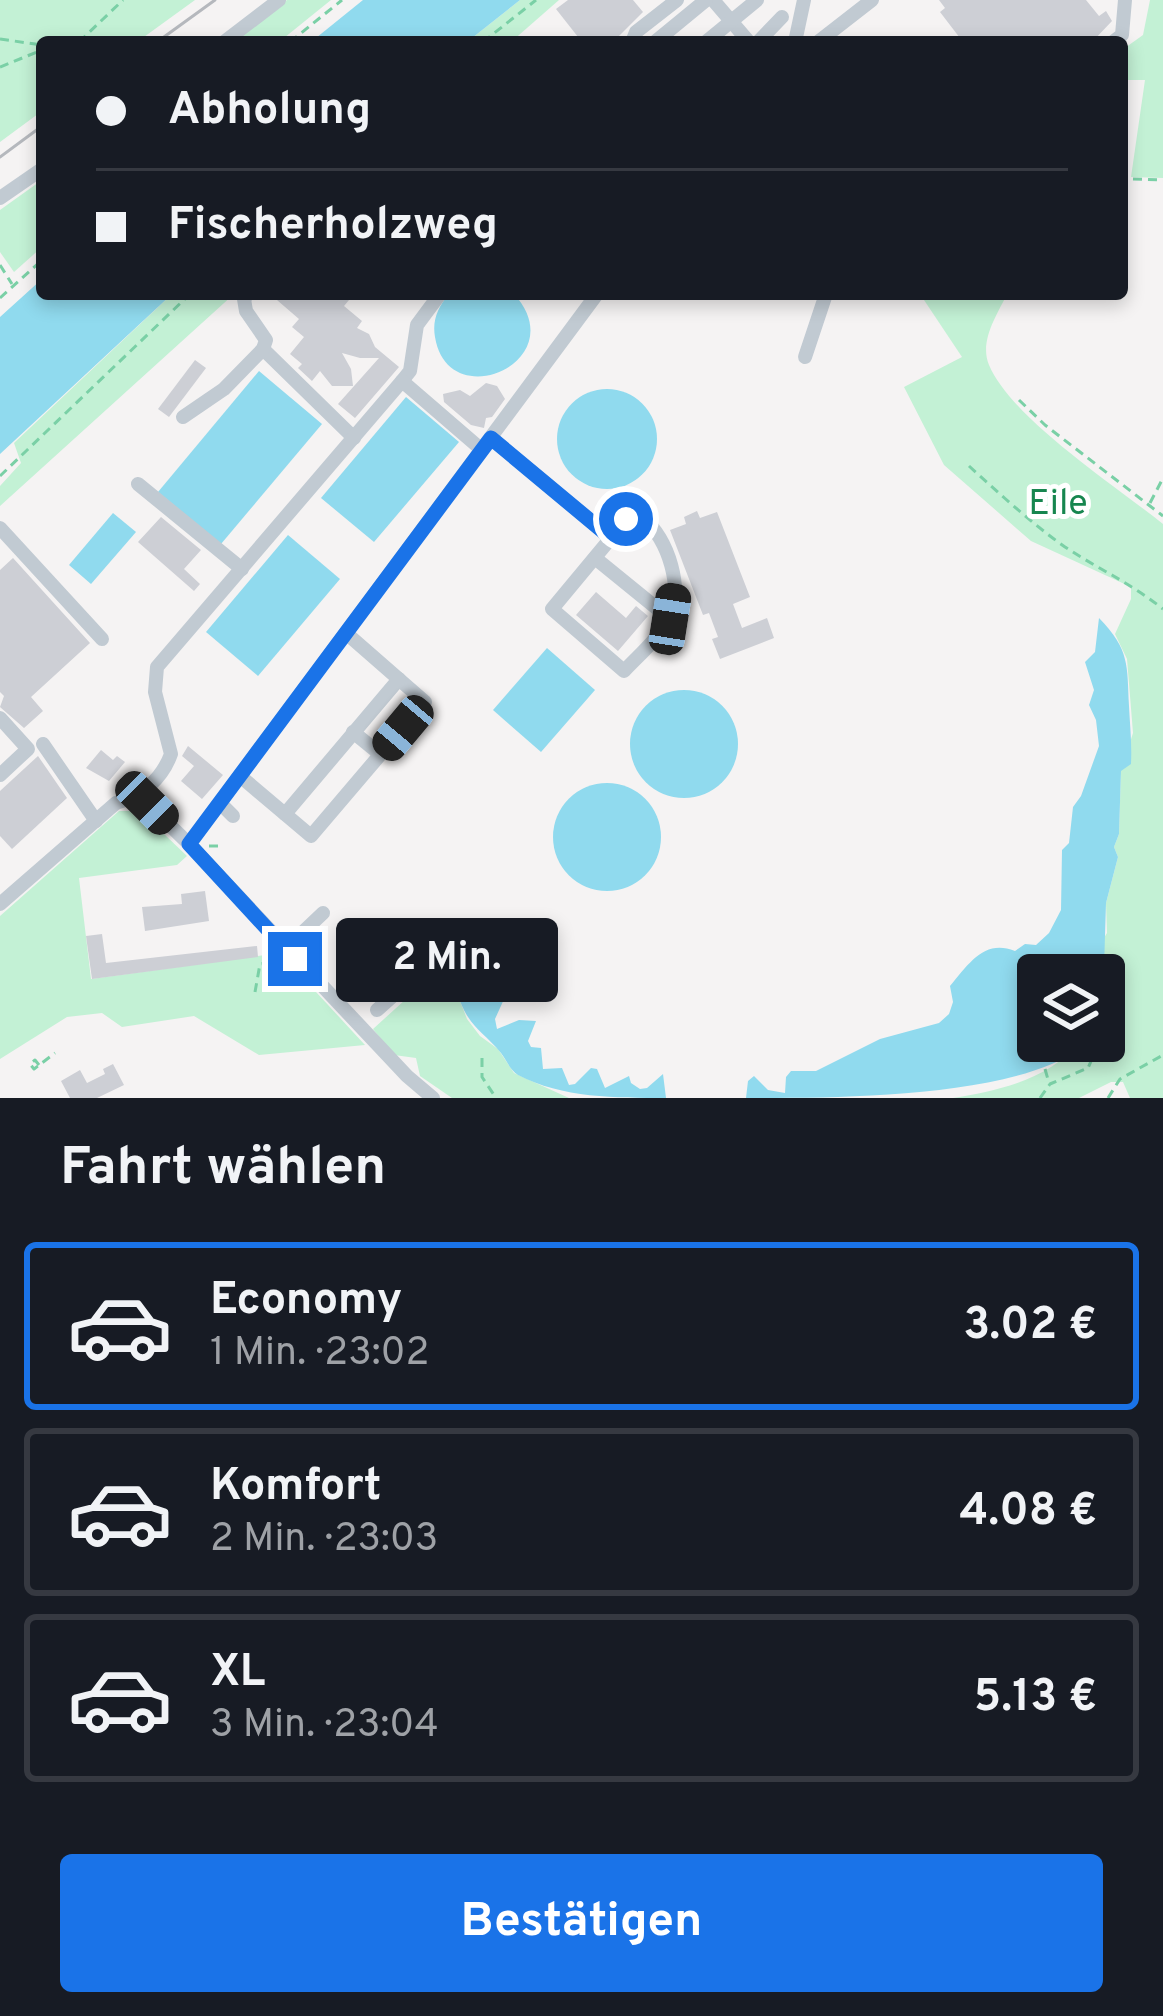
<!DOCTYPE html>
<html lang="de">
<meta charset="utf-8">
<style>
body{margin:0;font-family:Overpass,sans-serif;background:#242831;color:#f1f3f6;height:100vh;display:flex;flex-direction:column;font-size:45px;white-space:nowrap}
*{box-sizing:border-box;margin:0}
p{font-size:39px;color:#9ea1a6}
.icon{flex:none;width:66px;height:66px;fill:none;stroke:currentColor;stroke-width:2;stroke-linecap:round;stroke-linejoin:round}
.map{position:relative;height:1098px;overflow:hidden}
.drawer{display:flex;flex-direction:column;background:#171b24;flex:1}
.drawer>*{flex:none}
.hud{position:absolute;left:36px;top:36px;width:1092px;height:264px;border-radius:12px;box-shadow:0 6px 18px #0003;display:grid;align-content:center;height:264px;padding:0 60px;background:#171b24}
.fabs{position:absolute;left:1017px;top:954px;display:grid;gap:24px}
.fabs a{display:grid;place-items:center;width:108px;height:108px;border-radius:12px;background:#171b24;box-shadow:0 6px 18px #0003;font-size:60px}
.end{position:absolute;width:54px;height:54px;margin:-27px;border:15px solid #1a73e8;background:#fff;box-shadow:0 0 0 6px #fff}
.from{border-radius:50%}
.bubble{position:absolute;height:84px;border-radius:12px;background:#171b24;box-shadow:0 6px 18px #0003;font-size:39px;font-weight:700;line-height:84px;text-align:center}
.car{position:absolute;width:36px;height:72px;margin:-36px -18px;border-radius:15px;box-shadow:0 0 9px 3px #0007;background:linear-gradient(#222 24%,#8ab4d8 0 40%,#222 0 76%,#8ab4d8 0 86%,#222 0)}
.hud b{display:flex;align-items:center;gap:42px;height:114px;font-size:45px}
.hud b+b{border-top:3px solid #363941}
.hud i{width:30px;height:30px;background:#f1f3f6}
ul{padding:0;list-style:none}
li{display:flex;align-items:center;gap:36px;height:168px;margin:0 24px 18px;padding:0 36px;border:6px solid #363941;border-radius:12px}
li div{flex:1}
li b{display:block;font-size:45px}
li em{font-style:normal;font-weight:700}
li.selected{border-color:#1a73e8}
li>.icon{width:108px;height:108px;stroke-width:1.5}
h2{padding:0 60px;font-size:54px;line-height:144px}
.primary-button{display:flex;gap:24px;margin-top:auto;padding:24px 60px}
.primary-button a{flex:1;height:138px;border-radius:12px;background:#1a73e8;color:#fff;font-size:48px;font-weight:700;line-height:138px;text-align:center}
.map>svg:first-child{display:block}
.green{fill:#c3f1d5}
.water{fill:#90daee}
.building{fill:#cdcfd5}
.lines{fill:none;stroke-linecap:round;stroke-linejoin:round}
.path{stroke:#7ad0a6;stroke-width:3;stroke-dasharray:9 6;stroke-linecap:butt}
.minor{stroke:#c1cad2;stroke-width:14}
.rail{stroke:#b5b8bd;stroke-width:3}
.route{stroke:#1a73e8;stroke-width:15}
.labels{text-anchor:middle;stroke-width:10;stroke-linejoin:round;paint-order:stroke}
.park-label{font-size:36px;fill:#17864f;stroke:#fff}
</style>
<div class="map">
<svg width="1163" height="1098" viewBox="0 0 1163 1098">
<rect width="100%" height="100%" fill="#f5f3f3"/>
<!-- green -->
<g class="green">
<path d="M0 0H195L137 42H42V111L0 142Z"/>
<path d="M287 0H331L279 42H234Z"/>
<path d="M520 0H559L511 42H467Z"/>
<path d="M1150 0H1163V178L1131 177 1145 80H1122V50L1143 35Z"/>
<path d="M42 180V247L14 272 0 252V210Z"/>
<path d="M172 294H234L0 506V486L21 463 14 443Z"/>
<path d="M920 294H1007C997 315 979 341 989 365 1012 419 1116 486 1163 524V1098H1130L1123 1082H1111L1079 1098H953C998 1091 1051 1079 1080 1041H1104L1102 941 1107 933 1106 903 1118 857 1114 847 1119 834 1121 770 1133 733 1127 659 1115 634 1131 599V587L1031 541 944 465 904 387 962 357Z"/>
<path d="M119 811H140L187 856 177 865 79 878 91 979 280 953 365 1045 259 1055 194 1016 122 1027 102 1013 67 1017 0 1059V916Z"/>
<path d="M428 979 460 1001 467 1019 480 1036 498 1049 514 1073 569 1098H452L420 1076 416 1058 394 1055 373 1029Z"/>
</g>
<!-- water -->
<g class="water">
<path d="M363 0H520L467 42H311Z"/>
<path d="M42 279V294H172L0 454V317Z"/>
<path d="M449 294H514C575 361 448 417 435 337 432 320 438 307 449 294Z"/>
<path d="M259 371 322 424 221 544 158 492Z"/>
<circle cx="607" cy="439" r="50"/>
<path d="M406 397 459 442 374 542 321 498Z"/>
<path d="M113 513 136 532 91 584 69 565Z"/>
<path d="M288 535 340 579 258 676 206 632Z"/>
<path d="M1099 618C1130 650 1127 665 1129 706 1130 726 1132 744 1131 764L1121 771 1119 834 1114 847 1118 857 1106 903 1104 968 1100 975H1038V1041H1080V1049C1009 1098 839 1098 746 1098L748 1081 754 1076 768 1090 785 1093 786 1077 791 1071H816L880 1039 939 1023 949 1014 953 1002 950 986C970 962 985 939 1015 951L1025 944 1036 945 1049 933 1061 910 1062 850 1069 843 1073 807 1081 796 1099 746 1096 720 1089 705 1094 690 1085 662 1095 652Z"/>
<path d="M547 648 595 690 541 752 493 710Z"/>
<circle cx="684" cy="744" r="54"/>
<circle cx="607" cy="837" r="54"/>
<path d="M494 992 505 997 495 1019 497 1029 519 1020 536 1021 528 1041 531 1047 541 1048 543 1069 562 1068 569 1085 575 1084 591 1068 597 1069 605 1088 629 1076 631 1083 640 1089 647 1088 663 1074 666 1098C616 1098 562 1098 518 1075 510 1070 507 1061 501 1053 484 1032 471 1029 460 1001Z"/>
</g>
<!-- building -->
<g class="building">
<path d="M568 0H633L643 12 613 42H582L556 9Z"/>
<path d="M939 0H1086L1099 16 1106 11 1112 21 1092 42H963L940 12 945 8Z"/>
<path d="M270 294H354L344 306 362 321 357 328 369 334 375 347 399 367 355 418 338 404 379 358H360L342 353 351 369 353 386H332L320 371 312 381 298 368 302 364 290 354 304 337 292 327 299 319Z"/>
<path d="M195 360 206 368 169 417 158 409Z"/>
<path d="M486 383 497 386 505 399 492 417 486 418 484 428 471 425 444 402 443 394 460 390 470 396Z"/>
<path d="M697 511 700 518 717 512 750 597 733 604 742 628 767 618 774 638 720 659 712 639 718 637 709 613 703 615 670 530 686 524 684 517Z"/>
<path d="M161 517 201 550 184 569 200 584 194 591 138 542Z"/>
<path d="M13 558 90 643 31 697 43 711 24 728 0 707 4 696 0 692V570Z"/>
<path d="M596 592 626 618 636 606 648 616 618 651 576 615Z"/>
<path d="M188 746 223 775 202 799 181 781 194 766 182 756Z"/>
<path d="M101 750 113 760 117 756 125 762 109 781 86 768Z"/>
<path d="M38 756 67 798 12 849 0 836V791Z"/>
<path d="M205 891 209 921 145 931 142 907 182 904 181 894Z"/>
<path d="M102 934 106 963 257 946 258 957 92 979 86 936Z"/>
<path d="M113 1064 124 1085 97 1098H70L61 1081 80 1070 87 1083 105 1074 103 1069Z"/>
</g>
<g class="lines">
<!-- path -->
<g class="path">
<path d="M0 39 42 45"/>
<path d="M79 42 123 0"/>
<path d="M290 42 342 0"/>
<path d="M483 42 536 0"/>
<path d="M0 67 42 50"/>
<path d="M1133 179 1163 180"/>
<path d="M0 265 12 284"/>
<path d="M0 298 42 260"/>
<path d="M1019 400 1045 425 1163 516"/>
<path d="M969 466C1000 494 1031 523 1065 547 1100 570 1129 582 1163 609"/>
<path d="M0 476 190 294"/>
<path d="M1150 503 1163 478"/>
<path d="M209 846H223"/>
<path d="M255 992 260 964 281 961"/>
<path d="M482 1058V1077L496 1098"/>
<path d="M39 1065 35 1060 30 1064 34 1069 55 1053"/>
<path d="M1045 1069 1049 1083"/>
<path d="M1040 1098 1050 1084 1088 1068 1095 1052"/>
<path d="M1108 1098 1120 1079 1163 1055"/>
</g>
<!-- minor -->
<g class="minor">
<path d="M713 0 749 42"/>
<path d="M224 42 279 0"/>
<path d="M632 42 636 32 677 0"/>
<path d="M655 42 706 0"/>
<path d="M706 42 757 0"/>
<path d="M758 42 782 17"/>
<path d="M795 42 804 0"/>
<path d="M818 42 872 0"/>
<path d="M1113 42 1122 35 1125 0"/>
<path d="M0 198 42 169"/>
<path d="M263 349 354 438"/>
<path d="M805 357 826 294"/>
<path d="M402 381 410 371 417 325 440 294"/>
<path d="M183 417 224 389 263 349 266 340 246 311 244 299 248 294"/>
<path d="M491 438 611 538 626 519 643 518C668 538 685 590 668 621 658 639 638 656 624 671L552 609 611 538"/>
<path d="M138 484 242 569"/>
<path d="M0 528 102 639"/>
<path d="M595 558 670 619"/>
<path d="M0 718 28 749 0 775"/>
<path d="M353 732 380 754"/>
<path d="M43 744 96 821"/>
<path d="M240 776 311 836 425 702 346 633"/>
<path d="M131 799 147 803 189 844 407 1076 433 1098"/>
<path d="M220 803 233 816"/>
<path d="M285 814 399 679"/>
<path d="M189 844 597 294"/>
<path d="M0 904 116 803C142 796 162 779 171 754L155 692 157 667 402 381 482 450"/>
<path d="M303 932 323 913"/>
<path d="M377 1010 396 993"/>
</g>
<!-- rail -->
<g class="rail">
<path d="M157 42 215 0"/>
<path d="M0 157 42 126"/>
</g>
</g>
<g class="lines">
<!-- route -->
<path class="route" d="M295 959 189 844 482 450 491 438 611 538 626 519"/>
</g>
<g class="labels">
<!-- park labels -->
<g class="park-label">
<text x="1058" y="514">Eile</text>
</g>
</g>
</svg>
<div class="fabs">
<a><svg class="icon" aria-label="layers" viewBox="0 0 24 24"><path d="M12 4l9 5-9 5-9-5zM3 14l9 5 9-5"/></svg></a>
</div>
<i class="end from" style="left:626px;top:519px"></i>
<i class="end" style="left:295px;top:959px"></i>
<div class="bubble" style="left:336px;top:918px;width:222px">2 Min.</div>
<i class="car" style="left:670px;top:619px;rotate:9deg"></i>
<i class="car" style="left:403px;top:728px;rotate:220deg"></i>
<i class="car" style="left:147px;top:803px;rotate:135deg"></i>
<div class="hud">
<b><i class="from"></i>Abholung</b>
<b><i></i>Fischerholzweg</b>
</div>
</div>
<section class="drawer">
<h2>Fahrt wählen</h2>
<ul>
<li class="selected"><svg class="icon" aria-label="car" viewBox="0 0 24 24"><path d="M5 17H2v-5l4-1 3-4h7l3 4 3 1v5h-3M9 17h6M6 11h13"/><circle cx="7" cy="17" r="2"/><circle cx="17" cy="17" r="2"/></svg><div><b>Economy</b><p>1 Min. · 23:02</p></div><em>3.02 €</em></li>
<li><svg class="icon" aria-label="car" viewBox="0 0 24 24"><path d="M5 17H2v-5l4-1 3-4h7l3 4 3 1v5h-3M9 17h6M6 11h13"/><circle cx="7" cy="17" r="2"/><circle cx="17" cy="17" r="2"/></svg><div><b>Komfort</b><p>2 Min. · 23:03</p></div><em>4.08 €</em></li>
<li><svg class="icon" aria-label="car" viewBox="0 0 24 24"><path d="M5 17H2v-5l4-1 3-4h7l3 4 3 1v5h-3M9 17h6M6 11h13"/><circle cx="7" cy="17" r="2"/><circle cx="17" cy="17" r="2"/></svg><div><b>XL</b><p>3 Min. · 23:04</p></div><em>5.13 €</em></li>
</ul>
<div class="primary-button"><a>Bestätigen</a></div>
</section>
